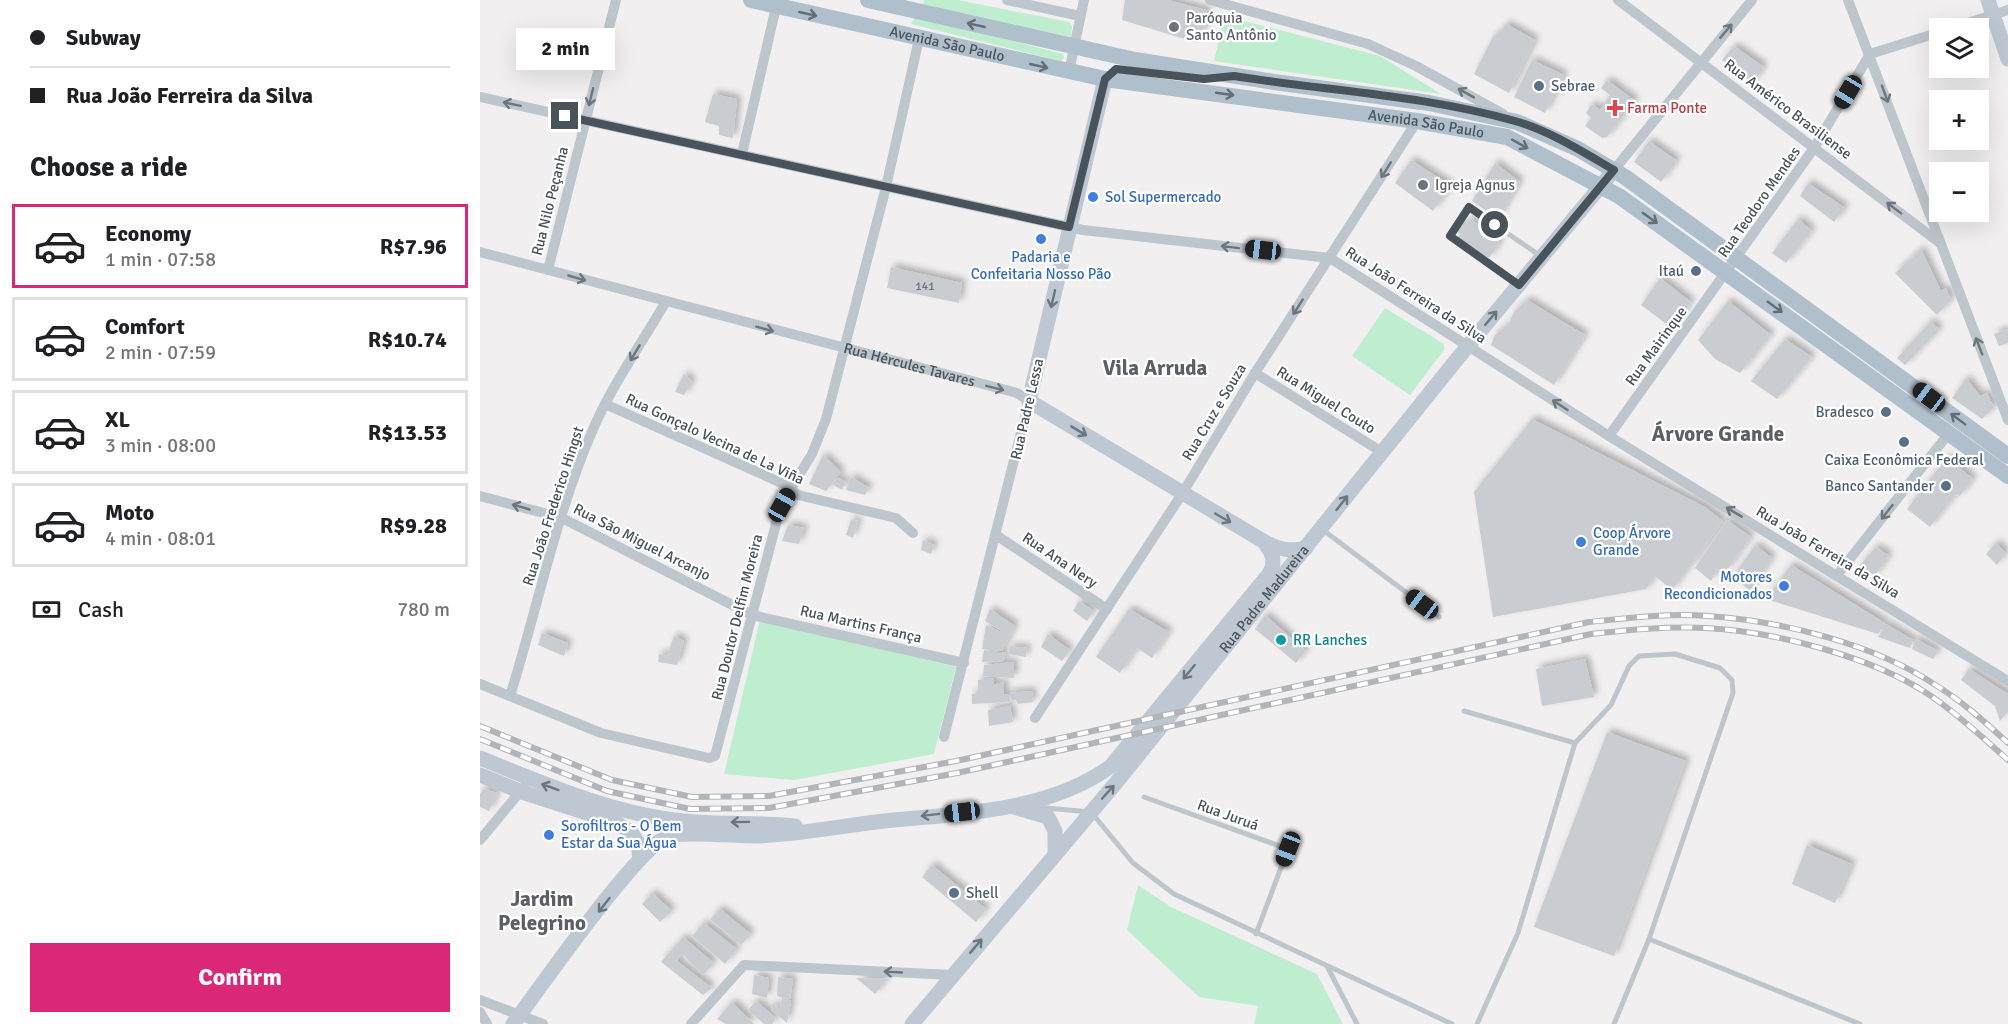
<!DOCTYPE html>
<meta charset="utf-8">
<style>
body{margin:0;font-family:Signika,sans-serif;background:#f6f6f6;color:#202124;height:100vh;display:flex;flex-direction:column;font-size:22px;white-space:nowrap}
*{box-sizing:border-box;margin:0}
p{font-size:20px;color:#757577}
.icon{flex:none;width:33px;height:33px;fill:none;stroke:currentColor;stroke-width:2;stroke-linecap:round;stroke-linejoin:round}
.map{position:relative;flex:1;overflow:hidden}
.drawer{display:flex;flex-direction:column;background:#fff;width:480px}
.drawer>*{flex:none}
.top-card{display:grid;align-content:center;height:132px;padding:0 30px;background:#fff}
.controls{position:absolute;left:1449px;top:18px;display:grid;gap:12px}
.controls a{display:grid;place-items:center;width:60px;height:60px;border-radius:0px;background:#fff;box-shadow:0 6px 24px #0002;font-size:30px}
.end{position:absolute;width:27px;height:27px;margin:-14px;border:8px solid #48535b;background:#fff;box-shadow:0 0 0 3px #fff}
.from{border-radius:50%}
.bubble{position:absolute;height:42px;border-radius:0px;background:#fff;box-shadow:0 6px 24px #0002;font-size:20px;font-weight:700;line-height:42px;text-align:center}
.car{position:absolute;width:18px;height:36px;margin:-18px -9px;border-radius:8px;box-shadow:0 0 4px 2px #0007;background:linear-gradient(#222 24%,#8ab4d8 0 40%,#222 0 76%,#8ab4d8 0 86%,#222 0)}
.top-card b{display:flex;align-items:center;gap:21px;height:57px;font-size:22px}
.top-card b+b{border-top:2px solid #e0e0e0}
.top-card i{width:15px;height:15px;background:#202124}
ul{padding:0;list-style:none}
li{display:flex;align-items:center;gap:18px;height:84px;margin:0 12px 9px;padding:0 18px;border:3px solid #e0e0e0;border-radius:0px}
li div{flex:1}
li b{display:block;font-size:22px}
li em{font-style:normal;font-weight:700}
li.selected{border-color:#db2777}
li>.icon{width:54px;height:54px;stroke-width:1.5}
h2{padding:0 30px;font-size:27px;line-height:72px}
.pay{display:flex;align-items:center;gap:15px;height:66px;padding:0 30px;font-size:22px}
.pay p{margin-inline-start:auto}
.action{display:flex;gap:12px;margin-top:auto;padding:12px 30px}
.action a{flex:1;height:69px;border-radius:0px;background:#db2777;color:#fff;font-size:24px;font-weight:700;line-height:69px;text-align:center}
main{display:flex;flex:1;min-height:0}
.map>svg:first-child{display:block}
.green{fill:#bfedd0}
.building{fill:#c9ccd1;filter:url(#shadow)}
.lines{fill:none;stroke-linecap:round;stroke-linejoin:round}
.lane{stroke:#bec6cd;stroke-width:5}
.street{stroke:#bec6cd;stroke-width:10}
.secondary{stroke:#bdc8d2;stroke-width:15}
.primary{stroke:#b0bfcc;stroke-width:16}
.rail-casing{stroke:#b1b4b9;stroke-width:6}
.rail{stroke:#fff;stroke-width:4;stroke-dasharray:11;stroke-linecap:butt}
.oneway{stroke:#626e77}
.oneway2{stroke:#6b767d}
.oneway3{stroke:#6b767f}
.route{stroke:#48535b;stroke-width:8}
.worship-dot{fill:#6b7280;stroke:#fff;stroke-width:2}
.service-dot{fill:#5c6f8a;stroke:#fff;stroke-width:2}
.health-dot{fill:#e0444e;stroke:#fff;stroke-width:2}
.shop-dot{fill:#3f7fe0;stroke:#fff;stroke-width:2}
.culture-dot{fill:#0f9aa8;stroke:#fff;stroke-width:2}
.labels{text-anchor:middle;stroke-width:4.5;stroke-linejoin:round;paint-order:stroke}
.number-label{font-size:12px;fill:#687178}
.worship-label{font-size:15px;fill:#5b616d;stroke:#fff;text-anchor:start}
.street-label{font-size:15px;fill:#48535b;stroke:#fff}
.service-label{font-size:15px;fill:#4e5e75;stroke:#fff;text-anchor:end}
.health-label{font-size:15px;fill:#be3a42;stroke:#fff;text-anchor:start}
.shop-label{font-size:15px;fill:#366cbe;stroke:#fff;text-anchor:start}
.culture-label{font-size:15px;fill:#0d838f;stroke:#fff;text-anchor:start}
.district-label{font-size:21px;font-weight:bold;fill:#5c5f63;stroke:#fff}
</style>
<main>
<section class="drawer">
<div class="top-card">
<b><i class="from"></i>Subway</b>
<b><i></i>Rua João Ferreira da Silva</b>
</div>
<h2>Choose a ride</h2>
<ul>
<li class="selected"><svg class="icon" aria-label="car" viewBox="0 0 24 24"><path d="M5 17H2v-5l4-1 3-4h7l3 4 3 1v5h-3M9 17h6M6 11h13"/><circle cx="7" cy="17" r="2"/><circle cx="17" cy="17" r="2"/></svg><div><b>Economy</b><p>1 min · 07:58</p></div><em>R$7.96</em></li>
<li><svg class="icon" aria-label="car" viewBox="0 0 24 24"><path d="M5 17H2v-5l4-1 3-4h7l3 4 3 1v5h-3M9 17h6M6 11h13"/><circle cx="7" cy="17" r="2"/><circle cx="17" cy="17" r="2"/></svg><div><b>Comfort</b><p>2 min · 07:59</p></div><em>R$10.74</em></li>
<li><svg class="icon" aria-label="car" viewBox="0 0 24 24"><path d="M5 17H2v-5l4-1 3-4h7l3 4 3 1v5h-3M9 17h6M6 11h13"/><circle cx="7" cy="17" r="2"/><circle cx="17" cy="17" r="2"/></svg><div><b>XL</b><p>3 min · 08:00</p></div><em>R$13.53</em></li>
<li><svg class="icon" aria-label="car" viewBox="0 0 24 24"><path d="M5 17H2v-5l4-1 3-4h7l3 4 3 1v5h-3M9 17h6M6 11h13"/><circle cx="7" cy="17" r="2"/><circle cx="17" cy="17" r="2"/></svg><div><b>Moto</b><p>4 min · 08:01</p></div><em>R$9.28</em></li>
</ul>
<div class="pay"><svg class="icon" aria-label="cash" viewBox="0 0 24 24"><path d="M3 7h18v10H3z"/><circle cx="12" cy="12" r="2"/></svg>Cash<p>780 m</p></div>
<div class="action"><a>Confirm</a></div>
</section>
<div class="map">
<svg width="1528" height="1024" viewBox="0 0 1528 1024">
<defs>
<filter id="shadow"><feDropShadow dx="4" dy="-4" stdDeviation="3" flood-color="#0004"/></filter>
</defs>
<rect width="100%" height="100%" fill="#f1efef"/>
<!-- green -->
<g class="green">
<path d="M444 0H478L589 22 592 26 591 37 443 7Z"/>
<path d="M436 16 583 54 584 58 581 61 431 24Z"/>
<path d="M745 16 900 56 961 94 734 61Z"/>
<path d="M905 308 964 344V350L930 395 872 356Z"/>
<path d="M280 620 476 667 454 754 314 780 244 774Z"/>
<path d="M658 885 691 907 837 974 863 1024H774L778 1006 719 997 647 930Z"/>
</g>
<!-- building -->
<g class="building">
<path d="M645 0H688L726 10 727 20 722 33 715 35 718 43 642 20Z"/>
<path d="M1026 24 1055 40 1029 93 994 74 1014 35 1016 37Z"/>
<path d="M1254 46 1284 67 1273 83 1242 60Z"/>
<path d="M1052 60 1084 75 1065 113 1034 97Z"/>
<path d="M1127 80 1155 101 1127 137 1122 138 1105 126 1111 118 1106 113 1112 104 1120 110 1130 95 1121 88Z"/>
<path d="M233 94 257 99 253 138 239 135V126L225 122Z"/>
<path d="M1169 141 1197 161 1181 182 1154 162Z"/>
<path d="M931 160 971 186 953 211 915 183Z"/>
<path d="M1015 163 1040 182 1018 219 992 201Z"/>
<path d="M1328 183 1365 208 1354 222 1320 196Z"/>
<path d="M990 219 1019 238V244L1009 258 977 238 980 234 976 231 980 224 984 226Z"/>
<path d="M1318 219 1332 231 1306 263 1292 253Z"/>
<path d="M1441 249 1461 291 1466 288 1471 300 1457 315 1415 273Z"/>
<path d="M411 267 482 283 479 303 407 288Z"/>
<path d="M1180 278 1211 302 1193 329 1161 305Z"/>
<path d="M1047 300 1105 335 1074 385 1011 345 1015 335 1029 324 1034 312Z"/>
<path d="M1248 301 1291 335 1260 373 1235 359 1218 340Z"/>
<path d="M1451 321 1459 330 1425 365 1417 358Z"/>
<path d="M1528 329V343L1519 346 1514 334Z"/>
<path d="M1305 339 1332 357 1297 399 1271 381Z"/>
<path d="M204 374 212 381 204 395 195 392Z"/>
<path d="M1486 378 1500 396 1507 393 1514 407 1502 419 1472 398Z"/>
<path d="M1052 419 1225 507 1243 521 1192 590 1175 576 1166 589 1013 617 994 492Z"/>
<path d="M343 455 361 472 346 491 329 484Z"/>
<path d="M1467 457 1493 479 1480 496 1476 494 1450 527 1427 509Z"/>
<path d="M371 477 389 488 385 495 366 490Z"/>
<path d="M358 478 366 482 362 490 352 484Z"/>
<path d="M371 520 378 521 373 538 366 535Z"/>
<path d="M1247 520 1271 537 1247 570 1237 569 1231 581 1215 568Z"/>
<path d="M308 525 324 528 319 544 302 541Z"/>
<path d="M443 540 454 545 451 554 441 550Z"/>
<path d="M1516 543 1526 553 1517 565 1506 554Z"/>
<path d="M1275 545 1292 558 1270 591 1253 577Z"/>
<path d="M1396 547 1409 556 1395 576 1379 566Z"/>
<path d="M1311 565 1405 623 1398 634 1286 599Z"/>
<path d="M599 601 614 611 607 621 593 611Z"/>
<path d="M510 609 535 626 522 651 502 649 506 625 530 636 505 621Z"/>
<path d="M649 609 689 632 672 658 657 648 640 673 616 657Z"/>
<path d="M785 615 826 651 816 663 775 629Z"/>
<path d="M1406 624 1433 640 1430 648 1398 637Z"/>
<path d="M62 633 88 643 84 656 58 645Z"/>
<path d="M568 634 590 650 582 661 561 647Z"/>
<path d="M194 636 204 641 197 665 178 662 179 654 187 656Z"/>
<path d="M1436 639 1458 651 1453 659 1432 649Z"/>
<path d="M530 647 547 648 546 657 528 654Z"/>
<path d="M504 650 526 653 523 661 502 662Z"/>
<path d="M1105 659 1114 697 1062 706 1056 669Z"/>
<path d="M534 662V678L503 676 504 665Z"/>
<path d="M1489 669 1528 694V711L1520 721 1515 706 1481 680Z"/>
<path d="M514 678 513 685 524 682V694L529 695 530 702 492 704V694L498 693V680Z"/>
<path d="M552 691 553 702 538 704 536 700H531L530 693Z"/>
<path d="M530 706 533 722 509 726 508 710Z"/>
<path d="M1127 732 1206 761 1134 956 1054 927Z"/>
<path d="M3 789 17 793 9 811 0 807V794Z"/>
<path d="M1327 845 1372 864 1355 903 1312 884Z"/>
<path d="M452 865 506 909 496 922 442 877Z"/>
<path d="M172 893 192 911 180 922 162 904Z"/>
<path d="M240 909 271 934 261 945 230 919Z"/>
<path d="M224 923 257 949 245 964 212 936Z"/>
<path d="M203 937 234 963 223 975 202 954 197 961 232 988 223 995 181 962Z"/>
<path d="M274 975 289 978 287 998 272 994Z"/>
<path d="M298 977 313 979 310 999 297 996Z"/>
<path d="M376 978 407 979 395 994Z"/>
<path d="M302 997 311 1001 307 1023 291 1010 293 1003 300 1010Z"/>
<path d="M276 1001 296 1018 292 1024H284L268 1010Z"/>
<path d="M252 1002 274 1024H246L237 1019Z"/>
</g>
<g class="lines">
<!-- lane -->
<g class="lane">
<path d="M1038 285 970 236 989 207 1062 257"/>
<path d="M843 530 959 617"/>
<path d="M984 711 1095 743 1038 933 997 1024"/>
<path d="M1095 743 1131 705 1149 666 1159 656 1195 654 1240 668 1252 680 1253 693 1169 939 1134 1024"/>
<path d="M664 797 808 849 776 934"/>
<path d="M555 807 611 812 653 863 694 894 972 1024"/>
<path d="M1169 939 1380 1024"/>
<path d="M848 968 877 1024"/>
</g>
<!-- street -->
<g class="street">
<path d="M527 0 600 16"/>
<path d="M730 0 888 44 936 66 1023 114"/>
<path d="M1138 0 1460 243"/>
<path d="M1368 0 1528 420"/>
<path d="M1472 28 1528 10"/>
<path d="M589 72 604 0"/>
<path d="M0 97 603 230 850 258 1129 436 1528 681"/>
<path d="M262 154 296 7"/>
<path d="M1134 170 1272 0"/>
<path id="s1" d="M0 252 537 393 549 401 464 737"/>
<path d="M68 270 136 0"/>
<path d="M775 373 902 452"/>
<path d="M125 404 304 484 318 495 416 518 433 533"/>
<path d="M1129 436 1334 148 1390 54 1460 32"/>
<path d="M0 496 82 518 272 615 484 663"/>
<path d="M516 535 627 609"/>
<path d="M1358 574 1469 433"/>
<path d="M0 684 121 733 229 758 235 756 301 505 332 454 346 419 406 187 439 39"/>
<path d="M30 696C57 610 75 518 111 434 130 388 160 346 185 303"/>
<path d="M555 718 702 494 775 373 937 121"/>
<path d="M0 840 44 787"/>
<path d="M0 1000 63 1024"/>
<path d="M0 1012 7 1024"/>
<path d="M211 1024 264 965 472 975"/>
</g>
<!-- secondary -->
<g class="secondary">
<path d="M1508 0 1528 59"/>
<path d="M625 79 549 401 783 541C798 549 809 552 826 548"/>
<path d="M0 758C67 785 133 814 205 821 242 825 279 822 315 826"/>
<path d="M0 775 42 792 135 822 152 833 158 843 160 858"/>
<path d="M534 807 568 817 575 831V851"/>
<path d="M33 1024C59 989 157 848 188 836 200 831 257 836 275 836 315 835 356 827 396 822 474 813 566 814 631 766L789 574C797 561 792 552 783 541"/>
<path id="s2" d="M432 1024 635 784 978 358 1134 170"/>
</g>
<!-- primary -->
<g class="primary">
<path id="s3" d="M271 0 625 79 937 121 1027 137 1139 196 1528 476"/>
<path d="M388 0 655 60 794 82 949 103 1037 122 1098 149 1145 177 1528 456"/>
</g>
<!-- rail casing -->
<g class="rail-casing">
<g id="rail">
<path d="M0 726 132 780 212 797 289 796 476 761 1109 622C1148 618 1189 613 1228 616 1302 621 1395 644 1457 686 1483 702 1506 723 1528 743"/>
<path d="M0 739 127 791 210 809 289 808 477 773 1111 634C1148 630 1187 626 1225 628 1293 631 1394 657 1451 696 1479 715 1503 738 1528 760"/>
</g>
</g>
<!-- rail -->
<use href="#rail" class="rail"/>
</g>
<!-- one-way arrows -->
<defs><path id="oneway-shaft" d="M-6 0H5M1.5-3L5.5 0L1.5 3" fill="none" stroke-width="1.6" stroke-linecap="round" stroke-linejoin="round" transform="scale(1.5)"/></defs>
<g class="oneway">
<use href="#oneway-shaft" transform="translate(328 14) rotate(13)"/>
<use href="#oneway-shaft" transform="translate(496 25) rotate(-167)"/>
<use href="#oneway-shaft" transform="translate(559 66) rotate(13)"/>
<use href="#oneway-shaft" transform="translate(745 94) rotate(8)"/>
<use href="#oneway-shaft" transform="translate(1040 144) rotate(29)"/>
<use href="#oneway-shaft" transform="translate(1170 218) rotate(36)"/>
<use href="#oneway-shaft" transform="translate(1295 307) rotate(36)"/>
<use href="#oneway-shaft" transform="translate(1478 419) rotate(-143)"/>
</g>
<g class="oneway2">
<use href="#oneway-shaft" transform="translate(1246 31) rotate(-50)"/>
<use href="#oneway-shaft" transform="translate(986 93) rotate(-151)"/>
<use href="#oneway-shaft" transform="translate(1405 94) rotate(70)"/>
<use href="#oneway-shaft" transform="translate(111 97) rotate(104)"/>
<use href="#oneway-shaft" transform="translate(32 104) rotate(-168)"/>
<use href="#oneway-shaft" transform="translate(906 170) rotate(122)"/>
<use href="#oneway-shaft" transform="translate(1414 208) rotate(-143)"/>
<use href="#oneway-shaft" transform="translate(750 247) rotate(-173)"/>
<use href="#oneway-shaft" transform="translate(97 278) rotate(16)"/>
<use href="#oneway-shaft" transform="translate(818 307) rotate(123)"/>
<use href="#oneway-shaft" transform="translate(285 329) rotate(15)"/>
<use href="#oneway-shaft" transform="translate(1499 346) rotate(-111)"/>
<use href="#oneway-shaft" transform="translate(155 353) rotate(121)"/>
<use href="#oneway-shaft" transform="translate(515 388) rotate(14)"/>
<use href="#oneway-shaft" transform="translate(1080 405) rotate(-147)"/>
<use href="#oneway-shaft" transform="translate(41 507) rotate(-164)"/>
<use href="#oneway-shaft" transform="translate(1254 512) rotate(-149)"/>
<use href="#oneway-shaft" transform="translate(1407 512) rotate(128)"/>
<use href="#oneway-shaft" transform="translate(413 972) rotate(-177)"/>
</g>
<g class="oneway3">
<use href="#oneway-shaft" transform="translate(573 299) rotate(103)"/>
<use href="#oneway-shaft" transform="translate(1011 318) rotate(-50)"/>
<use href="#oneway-shaft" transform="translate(599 431) rotate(31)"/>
<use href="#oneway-shaft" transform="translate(862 503) rotate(-52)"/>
<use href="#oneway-shaft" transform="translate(743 518) rotate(30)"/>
<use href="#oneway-shaft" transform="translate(709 672) rotate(129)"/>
<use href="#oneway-shaft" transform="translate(70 787) rotate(-160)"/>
<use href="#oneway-shaft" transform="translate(628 792) rotate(-48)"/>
<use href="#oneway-shaft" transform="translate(450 815) rotate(173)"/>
<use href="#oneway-shaft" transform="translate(260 822) rotate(179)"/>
<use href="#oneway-shaft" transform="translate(124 905) rotate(128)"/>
<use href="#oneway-shaft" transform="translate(496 946) rotate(-50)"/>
</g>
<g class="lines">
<!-- route -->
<path class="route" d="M85 116 589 227 625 79 636 69 724 79 754 76C848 91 944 95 1035 121 1070 131 1103 152 1134 170L1039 285 970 236 989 207 1015 225"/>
</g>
<!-- markers -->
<g class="worship-dot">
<circle cx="694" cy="27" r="6"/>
<circle cx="943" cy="185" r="6"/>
</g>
<g class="service-dot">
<circle cx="1059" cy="86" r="6"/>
<circle cx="1216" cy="271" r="6"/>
<circle cx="1406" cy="412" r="6"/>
<circle cx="1424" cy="442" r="6"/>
<circle cx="1466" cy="486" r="6"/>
<circle cx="474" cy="893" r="6"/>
</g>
<path class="health-dot" d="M1132 99h6v6h6v6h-6v6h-6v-6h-6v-6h6z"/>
<g class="shop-dot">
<circle cx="613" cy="197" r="6"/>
<circle cx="561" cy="239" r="6"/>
<circle cx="1101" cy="542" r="6"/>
<circle cx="1304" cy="586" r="6"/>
<circle cx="69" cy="835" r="6"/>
</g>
<circle class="culture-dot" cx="801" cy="640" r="6"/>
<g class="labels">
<!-- number labels -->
<g class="number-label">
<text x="445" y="290">141</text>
</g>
<!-- worship labels -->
<g class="worship-label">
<text x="706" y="23">Paróquia<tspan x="706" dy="17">Santo Antônio</tspan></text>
<text x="955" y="190">Igreja Agnus</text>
</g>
<!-- street labels -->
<g class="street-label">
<text dy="5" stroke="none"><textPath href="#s3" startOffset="201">Avenida São Paulo</textPath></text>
<text transform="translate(1308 109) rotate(37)" y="5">Rua Américo Brasiliense</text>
<text dy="5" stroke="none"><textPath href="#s3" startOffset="687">Avenida São Paulo</textPath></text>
<text transform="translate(70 201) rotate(-76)" y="5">Rua Nilo Peçanha</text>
<text transform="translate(1279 202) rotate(-55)" y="5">Rua Teodoro Mendes</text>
<text transform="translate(936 295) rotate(33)" y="5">Rua João Ferreira da Silva</text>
<text transform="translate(1176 346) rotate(-54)" y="5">Rua Mairinque</text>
<text dy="5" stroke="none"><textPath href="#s1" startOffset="444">Rua Hércules Tavares</textPath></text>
<text transform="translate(846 400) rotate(32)" y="5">Rua Miguel Couto</text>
<text transform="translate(547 409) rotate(-77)" y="5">Rua Padre Lessa</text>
<text transform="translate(734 412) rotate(-59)" y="5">Rua Cruz e Souza</text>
<text transform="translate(235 439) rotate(25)" y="5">Rua Gonçalo Vecina de La Viña</text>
<text transform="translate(73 506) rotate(-72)" y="5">Rua João Frederico Hingst</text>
<text transform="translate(162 542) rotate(27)" y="5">Rua São Miguel Arcanjo</text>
<text transform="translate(1348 552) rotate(31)" y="5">Rua João Ferreira da Silva</text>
<text transform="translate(580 560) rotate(34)" y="5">Rua Ana Nery</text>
<text dy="5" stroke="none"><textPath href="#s2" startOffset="552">Rua Padre Madureira</textPath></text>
<text transform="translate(257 617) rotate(-76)" y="5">Rua Doutor Delfim Moreira</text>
<text transform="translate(381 624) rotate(13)" y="5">Rua Martins França</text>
<text transform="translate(748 815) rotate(20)" y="5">Rua Juruá</text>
</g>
<!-- service labels -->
<g class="service-label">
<text x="1071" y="91" text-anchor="start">Sebrae</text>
<text x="1204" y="276">Itaú</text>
<text x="1394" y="417">Bradesco</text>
<text x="1424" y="465" text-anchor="middle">Caixa Econômica Federal</text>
<text x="1454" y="491">Banco Santander</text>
<text x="486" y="898" text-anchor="start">Shell</text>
</g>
<!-- health labels -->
<g class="health-label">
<text x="1147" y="113">Farma Ponte</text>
</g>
<!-- shop labels -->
<g class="shop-label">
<text x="625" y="202">Sol Supermercado</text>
<text x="561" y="262" text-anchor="middle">Padaria e<tspan x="561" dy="17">Confeitaria Nosso Pão</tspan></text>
<text x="1113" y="538">Coop Árvore<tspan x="1113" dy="17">Grande</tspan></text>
<text x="1292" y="582" text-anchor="end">Motores<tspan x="1292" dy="17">Recondicionados</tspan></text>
<text x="81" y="831">Sorofiltros - O Bem<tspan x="81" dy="17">Estar da Sua Água</tspan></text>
</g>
<!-- culture labels -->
<g class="culture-label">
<text x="813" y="645">RR Lanches</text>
</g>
<!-- district labels -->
<g class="district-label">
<text x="675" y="375">Vila Arruda</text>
<text x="1238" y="441">Árvore Grande</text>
<text x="62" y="906">Jardim<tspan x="62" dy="24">Pelegrino</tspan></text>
</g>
</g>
</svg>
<div class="controls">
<a><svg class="icon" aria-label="layers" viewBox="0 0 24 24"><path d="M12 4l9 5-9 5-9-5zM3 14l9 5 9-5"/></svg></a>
<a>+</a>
<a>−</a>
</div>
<i class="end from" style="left:1015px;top:225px"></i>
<i class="end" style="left:85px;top:116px"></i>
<div class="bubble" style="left:36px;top:28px;width:99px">2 min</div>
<i class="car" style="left:1368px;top:92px;rotate:211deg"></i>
<i class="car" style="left:783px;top:250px;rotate:277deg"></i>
<i class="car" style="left:1449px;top:397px;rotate:307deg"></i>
<i class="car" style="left:302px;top:505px;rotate:29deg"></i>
<i class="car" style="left:942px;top:604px;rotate:307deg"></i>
<i class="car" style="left:482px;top:812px;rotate:263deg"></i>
<i class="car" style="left:808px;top:849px;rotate:201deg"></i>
</div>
</main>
